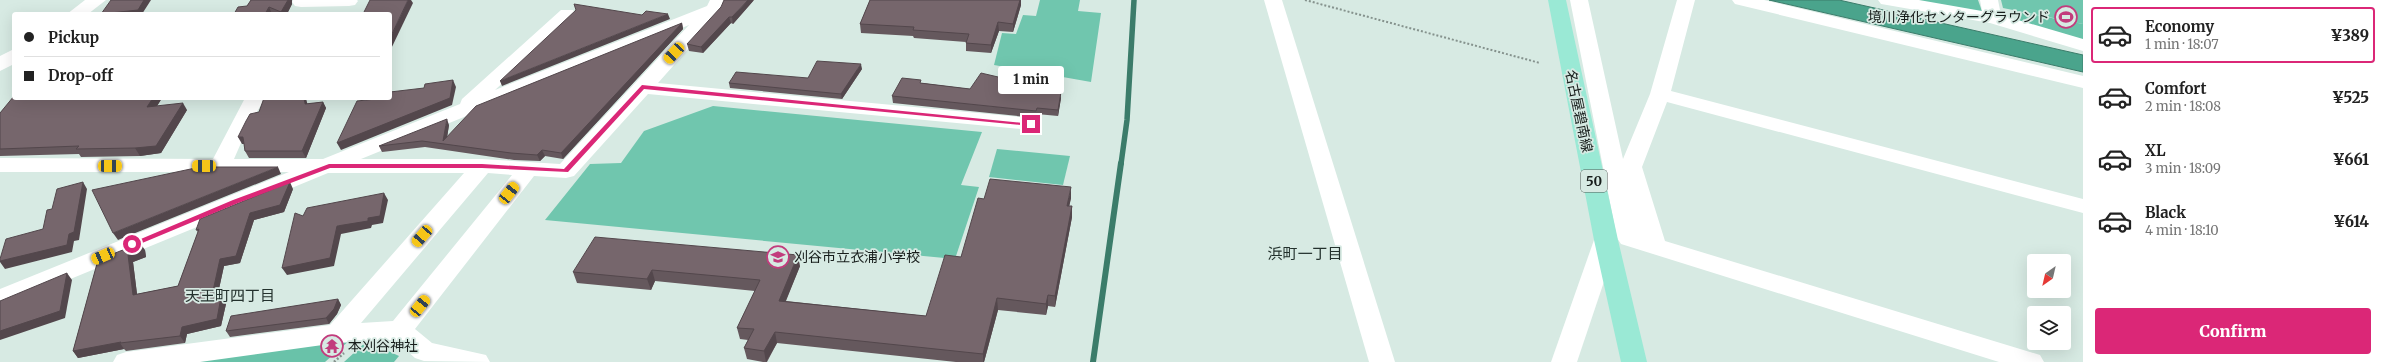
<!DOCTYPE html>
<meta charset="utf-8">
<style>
body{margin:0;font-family:Merriweather,"Noto Sans JP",serif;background:#f6f6f6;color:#222;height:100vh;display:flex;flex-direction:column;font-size:15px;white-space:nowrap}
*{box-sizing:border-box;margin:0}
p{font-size:13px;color:#767676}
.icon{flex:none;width:22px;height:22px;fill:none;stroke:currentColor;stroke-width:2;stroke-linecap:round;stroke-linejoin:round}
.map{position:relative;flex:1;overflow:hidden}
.drawer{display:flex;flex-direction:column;background:#fff;width:300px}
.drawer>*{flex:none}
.banner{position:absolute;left:12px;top:12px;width:380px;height:88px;border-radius:4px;box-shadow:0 4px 16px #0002;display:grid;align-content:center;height:88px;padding:0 12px;background:#fff}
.needle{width:26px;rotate:214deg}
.tools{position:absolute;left:2027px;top:254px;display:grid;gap:8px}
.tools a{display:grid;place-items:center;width:44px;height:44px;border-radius:4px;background:#fff;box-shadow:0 4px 16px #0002;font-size:20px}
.end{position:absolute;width:18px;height:18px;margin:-9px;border:5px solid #db2777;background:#fff;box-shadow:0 0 0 2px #fff}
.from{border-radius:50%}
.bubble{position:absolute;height:28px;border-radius:4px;background:#fff;box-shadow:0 4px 16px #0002;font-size:13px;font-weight:800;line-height:28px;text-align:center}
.car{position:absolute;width:12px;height:24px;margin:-12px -6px;border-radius:5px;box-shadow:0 0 3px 1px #0007;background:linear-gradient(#f5c518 24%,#345 0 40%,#f5c518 0 76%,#345 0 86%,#f5c518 0)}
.banner b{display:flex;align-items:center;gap:14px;height:38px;font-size:15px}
.banner b+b{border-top:1px solid #e0e0e0}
.banner i{width:10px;height:10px;background:#222}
ul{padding:7px 0 0;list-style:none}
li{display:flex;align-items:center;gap:12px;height:56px;margin:0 8px 6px;padding:0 4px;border:2px solid transparent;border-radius:4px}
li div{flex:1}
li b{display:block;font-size:15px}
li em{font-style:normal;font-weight:800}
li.active{border-color:#db2777}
li>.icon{width:36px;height:36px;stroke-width:1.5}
.primary-button{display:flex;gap:8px;margin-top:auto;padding:8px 12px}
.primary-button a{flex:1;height:46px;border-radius:4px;background:#db2777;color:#fff;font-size:16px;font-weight:800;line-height:46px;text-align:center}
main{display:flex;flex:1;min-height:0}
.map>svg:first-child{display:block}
.green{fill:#70c6ae}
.forest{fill:#69c2a9}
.water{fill:#4aa48c;stroke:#3b7c6a}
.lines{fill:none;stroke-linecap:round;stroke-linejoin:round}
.stream-far1{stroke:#3b7c6a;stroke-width:5.5}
.stream{stroke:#3b7c6a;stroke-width:6}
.path-far1{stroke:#85928d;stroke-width:2;stroke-dasharray:2 2;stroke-linecap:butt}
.path{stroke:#85928d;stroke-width:2.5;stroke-dasharray:2 2;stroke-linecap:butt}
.minor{fill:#fff;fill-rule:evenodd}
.tertiary{fill:#fff;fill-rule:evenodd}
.primary{fill:#9ae9d5;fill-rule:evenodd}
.wall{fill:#65585d}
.shaded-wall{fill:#53474c}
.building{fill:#76666c;stroke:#53474c}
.route{fill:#db2777}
.labels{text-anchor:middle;stroke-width:3.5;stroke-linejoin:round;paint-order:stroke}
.shield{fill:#d7eae3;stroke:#515a57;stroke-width:1}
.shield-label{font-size:13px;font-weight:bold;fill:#171d1b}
.poi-label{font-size:14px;fill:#171d1b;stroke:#d7eae3;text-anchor:start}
.street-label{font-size:14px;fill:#171d1b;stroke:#d7eae3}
.neighbourhood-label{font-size:15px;fill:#23312d;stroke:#d7eae3}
</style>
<main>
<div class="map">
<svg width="2083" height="362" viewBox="0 0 2083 362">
<rect width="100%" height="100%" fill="#d7eae3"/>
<!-- green -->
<g class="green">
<path d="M1040 0H1080L1078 11 1101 13 1091 82 994 65 1002 33 1016 34 1023 15 1036 16Z"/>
<path d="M2001 0H2083V24L2003 8Z"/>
<path d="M713 106 982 132 961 185 979 187 955 259 545 220 590 164 621 163 644 131Z"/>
<path d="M997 149 1070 156 1063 185 989 177Z"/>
</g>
<!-- forest -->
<g class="forest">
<path d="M1887 0H1978L1984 17Z"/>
<path d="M2015 11 2083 24V45L2018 20Z"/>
<path d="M351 339 325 362H176Z"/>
<path d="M367 341 399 356 394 362H344Z"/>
</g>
<!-- water -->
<path class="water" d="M1769 0H1839L2083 55V72Z"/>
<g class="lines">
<!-- stream-far1 -->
<path class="stream-far1" d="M1121 164 1127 120 1134 0"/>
<!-- stream -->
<path class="stream" d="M1093 362 1121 163"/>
<!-- path-far1 -->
<path class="path-far1" d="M1305 0 1540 63"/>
<!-- path -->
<path class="path" d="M334 362 344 353"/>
<!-- minor -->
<g class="minor">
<path d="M293 0H357L358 1 355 5 349 6 301 7 295 6 292 2Z"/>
<path d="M710 0H728L721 12 658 83 1031 118 1038 120 1041 124 1038 128 1031 130 648 94 574 176 566 178 534 176 415 329 432 343 486 355 490 362 424 361 415 358 395 340 337 343 200 362H113L117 355 126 352 330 325 464 173H328L0 308V289L289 172H0V158L213 159 245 98H265L248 127 234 159H323L460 104 462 99 561 10H573L576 14 495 90 707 6ZM689 25 560 164 482 159H361ZM488 173 512 175 393 321 361 323Z"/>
<path d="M1264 0H1282L1395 362H1369Z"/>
<path d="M1570 0H1588L1623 159 1650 94 1677 0H1695L1671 91 2083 199V213L1667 102 1642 167 1665 241 2040 355 2044 362H1999L1621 244 1617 238Z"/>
<path d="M1732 0H1764L2083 76V88L1735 4Z"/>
<path d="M1878 0H1919L1982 11 1980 0H1998L2001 15 2083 39V51L1990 23 1887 5 1881 4Z"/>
<path d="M1606 232 1614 234 1618 240 1577 362H1551L1594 240 1598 234Z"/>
</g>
<!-- tertiary -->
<g class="tertiary">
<path d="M85 0H106L88 14H67Z"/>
<path d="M14 49V64L0 71V56Z"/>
</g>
<!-- primary -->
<path class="primary" d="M1548 0H1566L1618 240 1647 362H1621L1594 240Z"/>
</g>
<!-- wall -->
<g class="wall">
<path d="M251 0H292V4L287 14H273L247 6Z"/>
<path d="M754 0 733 24 731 23 703 53 689 51 687 44Z"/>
<path d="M870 0H1021V5L1013 32 999 31 991 53 966 51V42L914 38 913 36 861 33 860 24Z"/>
<path d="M682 23 683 29 563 159 545 156 540 161 514 160 425 147 382 152 379 146 449 125 447 137Z"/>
<path d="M862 69 842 99 730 88 729 83 808 78Z"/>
<path d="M922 83 970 89 1043 90 1061 98 1058 116 1037 114 1036 118 893 103 892 96Z"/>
<path d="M14 98H162L157 106 187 110 161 153 140 156 81 157 79 154 0 156V174V113Z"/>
<path d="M323 102 326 108 306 158H249L245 151 244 144H242L259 112 307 104Z"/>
<path d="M293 189 284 212 254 220 240 263 224 266 217 298 221 297 226 304 221 326 187 334 185 343 126 351 124 349 78 358 73 351 98 260 145 250 146 257 133 262 137 294 178 286 198 232 196 230Z"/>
<path d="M1071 198 1069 206H1072V217L1055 307 1048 306 1046 315 998 310 984 362H956L777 343 767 362H763L747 359 744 348 748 340 740 339 737 328 755 291 655 281 651 290 577 283 573 272 800 266 786 301 926 316 961 257 984 199Z"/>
<path d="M338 299 341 305 337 314 329 324 230 337 226 331Z"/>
</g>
<!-- shaded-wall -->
<g class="shaded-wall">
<path d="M144 0H151L142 14H101Z"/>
<path d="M288 0H292V4L287 14H282L281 12Z"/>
<path d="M408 0H411L413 3 390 51V38Z"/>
<path d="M748 0H754L733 24 732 17Z"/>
<path d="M1020 0H1021V5L1013 32V24Z"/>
<path d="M269 7 272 14H265Z"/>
<path d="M668 14 670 19 502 86 500 81Z"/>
<path d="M729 17 731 23 703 53 701 47Z"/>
<path d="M998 22 999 31 991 53V45Z"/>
<path d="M682 23 683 29 563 159 561 153Z"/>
<path d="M861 64 862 69 842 99 841 94Z"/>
<path d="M453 80 456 87 452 105 341 150 337 143Z"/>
<path d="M1061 92V98L1058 116V110Z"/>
<path d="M153 98H162L152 114 147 107Z"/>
<path d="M304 98H306L309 111 305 104Z"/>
<path d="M323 102 326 108 306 158 302 151Z"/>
<path d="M183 103 187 110 161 153 140 156 135 148Z"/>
<path d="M447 119 449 125 446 144 443 141Z"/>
<path d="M238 137H243L247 144H242Z"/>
<path d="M542 150 545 156 540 161 537 155Z"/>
<path d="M278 167 281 174 118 240 113 233Z"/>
<path d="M83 182 87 189 79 240 74 241 72 252 5 269 0 262V261L69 234Z"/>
<path d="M290 182 293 189 284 212 254 220 240 263 224 266 215 307 211 300 220 259 250 213Z"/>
<path d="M1071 187V198L1067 217V206Z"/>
<path d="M384 193 388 200 383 223 372 225 371 228 341 234 334 266 287 275 282 268 337 226 368 218Z"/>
<path d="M1072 206V217L1055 307V296Z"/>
<path d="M140 243 145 250 146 257 133 262 138 302 133 295 128 255Z"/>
<path d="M798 255 800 266 781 312 779 301Z"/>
<path d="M652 270 655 281 651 290 647 279Z"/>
<path d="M67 273 72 280 65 318 0 340V331Z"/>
<path d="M1048 295V306L1046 315V304Z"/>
<path d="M221 297 226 304 221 326 187 334 185 343 180 336 182 327Z"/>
<path d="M997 298 998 310 984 362H983V354Z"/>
<path d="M338 299 341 305 337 314 329 324 326 318Z"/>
<path d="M775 332 777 343 766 362 764 351Z"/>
<path d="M121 342 120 343 124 349 78 358 73 351Z"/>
</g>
<!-- building -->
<g class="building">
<path d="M111 0H144L138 10 101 14Z"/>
<path d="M251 0H288L281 12 269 7 265 14H234L238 7 247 6Z"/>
<path d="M370 0H408L390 38V14H363Z"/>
<path d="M724 0H748L732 17H729L701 47 687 44 721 7Z"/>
<path d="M870 0H1020L1013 24 998 22 991 45 966 43 969 34 913 30 914 27 860 24Z"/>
<path d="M574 4 642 15 646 11 668 14 500 81 576 10Z"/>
<path d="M682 23 561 153 542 150 537 155 511 153 422 141 379 146 447 119 443 141 476 106Z"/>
<path d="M817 61 861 64 841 94 729 83 736 72 808 78Z"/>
<path d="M981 73 1011 80 1043 84 1041 90 1061 92 1058 110 1037 108 1036 111 892 96 902 78 921 80 920 83 970 89Z"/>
<path d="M453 80 450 98 337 143 357 101 376 99V98H390V92L424 88 425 84Z"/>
<path d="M14 96V98H153L147 107 183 103 156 146 135 148 76 149 79 146 0 149V113Z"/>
<path d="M264 98H304L305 104 323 102 302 151H245L243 137H238L246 121 250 114 259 112Z"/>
<path d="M200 167H278L113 233 92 190Z"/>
<path d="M990 179 1071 187 1067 206H1072L1055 296 1048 295 1046 304 997 298 983 354 775 332 764 351 744 348 754 329 737 328 760 280 652 270 647 279 573 272 595 237 798 255 779 301 926 316 945 255 961 257 978 198 984 199Z"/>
<path d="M83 182 74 232 69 234 67 245 0 261V259L6 239 43 229 47 210 52 209 57 189Z"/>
<path d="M290 182 280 205 250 213 236 256 220 259 211 300 221 297 217 319 182 327 180 336 120 343 121 342 73 351 98 260 140 243 141 250 128 255 133 295 178 286 199 229 196 230 200 219Z"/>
<path d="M384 193 380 216 368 218V221L337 226 330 258 282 268 295 213 303 216 307 208Z"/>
<path d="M67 273 60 311 0 331V301Z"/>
<path d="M338 299 334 309 326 318 226 331 231 316Z"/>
</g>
<!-- route -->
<path class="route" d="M642 85 1034 124 1031 126 644 89 568 172 482 168H330L238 203 135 246 129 244 233 200 329 164H482L564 169Z"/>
<!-- icons -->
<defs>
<g id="stadium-ring" transform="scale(1.15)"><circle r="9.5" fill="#d7eae3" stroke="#c23c7d" stroke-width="1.5"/><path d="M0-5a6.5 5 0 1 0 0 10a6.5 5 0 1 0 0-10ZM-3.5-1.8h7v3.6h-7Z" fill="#c23c7d"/></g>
<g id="school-ring" transform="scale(1.15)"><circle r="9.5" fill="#d7eae3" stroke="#c23c7d" stroke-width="1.5"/><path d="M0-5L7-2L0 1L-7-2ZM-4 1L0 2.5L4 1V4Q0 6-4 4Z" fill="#c23c7d"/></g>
<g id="temple-ring" transform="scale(1.15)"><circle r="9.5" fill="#d7eae3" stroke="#c23c7d" stroke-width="1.5"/><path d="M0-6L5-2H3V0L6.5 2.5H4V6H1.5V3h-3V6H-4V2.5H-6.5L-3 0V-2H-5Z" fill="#c23c7d"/></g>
</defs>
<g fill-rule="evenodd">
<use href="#stadium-ring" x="2066" y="17"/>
<use href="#school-ring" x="778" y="257"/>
<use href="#temple-ring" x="332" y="346"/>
</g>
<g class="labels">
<!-- shield labels -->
<rect class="shield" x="1581" y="170" width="26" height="22" rx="3"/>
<g class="shield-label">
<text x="1594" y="186">50</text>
</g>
<!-- poi labels -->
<g class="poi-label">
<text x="2050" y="22" text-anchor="end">境川浄化センターグラウンド</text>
<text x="794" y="262">刈谷市立衣浦小学校</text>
<text x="348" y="351">本刈谷神社</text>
</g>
<!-- street labels -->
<g class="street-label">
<text transform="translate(1579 111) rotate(78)" y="5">名古屋碧南線</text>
</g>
<!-- neighbourhood labels -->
<g class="neighbourhood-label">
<text x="1305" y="259">浜町一丁目</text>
<text x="230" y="301">天王町四丁目</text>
</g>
</g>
</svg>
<div class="tools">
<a><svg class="needle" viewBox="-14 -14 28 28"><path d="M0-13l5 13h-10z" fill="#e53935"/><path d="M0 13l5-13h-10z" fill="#767676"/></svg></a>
<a><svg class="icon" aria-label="layers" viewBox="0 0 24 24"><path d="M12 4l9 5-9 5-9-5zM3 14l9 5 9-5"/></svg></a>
</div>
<i class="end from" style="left:132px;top:244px"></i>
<i class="end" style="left:1031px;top:124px"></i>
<div class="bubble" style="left:998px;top:66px;width:66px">1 min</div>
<i class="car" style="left:674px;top:53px;rotate:223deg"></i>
<i class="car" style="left:110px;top:166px;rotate:90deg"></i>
<i class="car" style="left:204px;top:166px;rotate:270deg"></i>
<i class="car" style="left:509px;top:193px;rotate:38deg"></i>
<i class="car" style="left:422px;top:236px;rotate:221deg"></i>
<i class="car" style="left:103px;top:256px;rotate:247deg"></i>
<i class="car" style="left:420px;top:306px;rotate:39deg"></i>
<div class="banner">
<b><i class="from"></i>Pickup</b>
<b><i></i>Drop-off</b>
</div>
</div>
<section class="drawer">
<ul>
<li class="active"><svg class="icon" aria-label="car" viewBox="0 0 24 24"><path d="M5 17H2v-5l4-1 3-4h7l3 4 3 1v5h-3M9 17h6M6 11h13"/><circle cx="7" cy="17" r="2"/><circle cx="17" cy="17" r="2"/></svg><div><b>Economy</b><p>1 min · 18:07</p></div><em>¥389</em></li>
<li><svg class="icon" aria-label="car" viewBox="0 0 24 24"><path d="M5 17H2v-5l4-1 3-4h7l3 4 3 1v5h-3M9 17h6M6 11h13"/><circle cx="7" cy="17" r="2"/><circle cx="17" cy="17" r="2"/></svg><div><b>Comfort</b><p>2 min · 18:08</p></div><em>¥525</em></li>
<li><svg class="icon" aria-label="car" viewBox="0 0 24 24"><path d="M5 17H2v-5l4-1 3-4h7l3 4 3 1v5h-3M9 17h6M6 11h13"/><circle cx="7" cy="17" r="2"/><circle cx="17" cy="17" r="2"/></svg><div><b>XL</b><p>3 min · 18:09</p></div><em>¥661</em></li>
<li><svg class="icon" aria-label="car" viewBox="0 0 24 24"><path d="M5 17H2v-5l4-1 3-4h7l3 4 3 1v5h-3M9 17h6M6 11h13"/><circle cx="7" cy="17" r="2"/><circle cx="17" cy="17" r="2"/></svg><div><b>Black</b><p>4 min · 18:10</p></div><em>¥614</em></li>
</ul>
<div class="primary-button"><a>Confirm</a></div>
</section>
</main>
